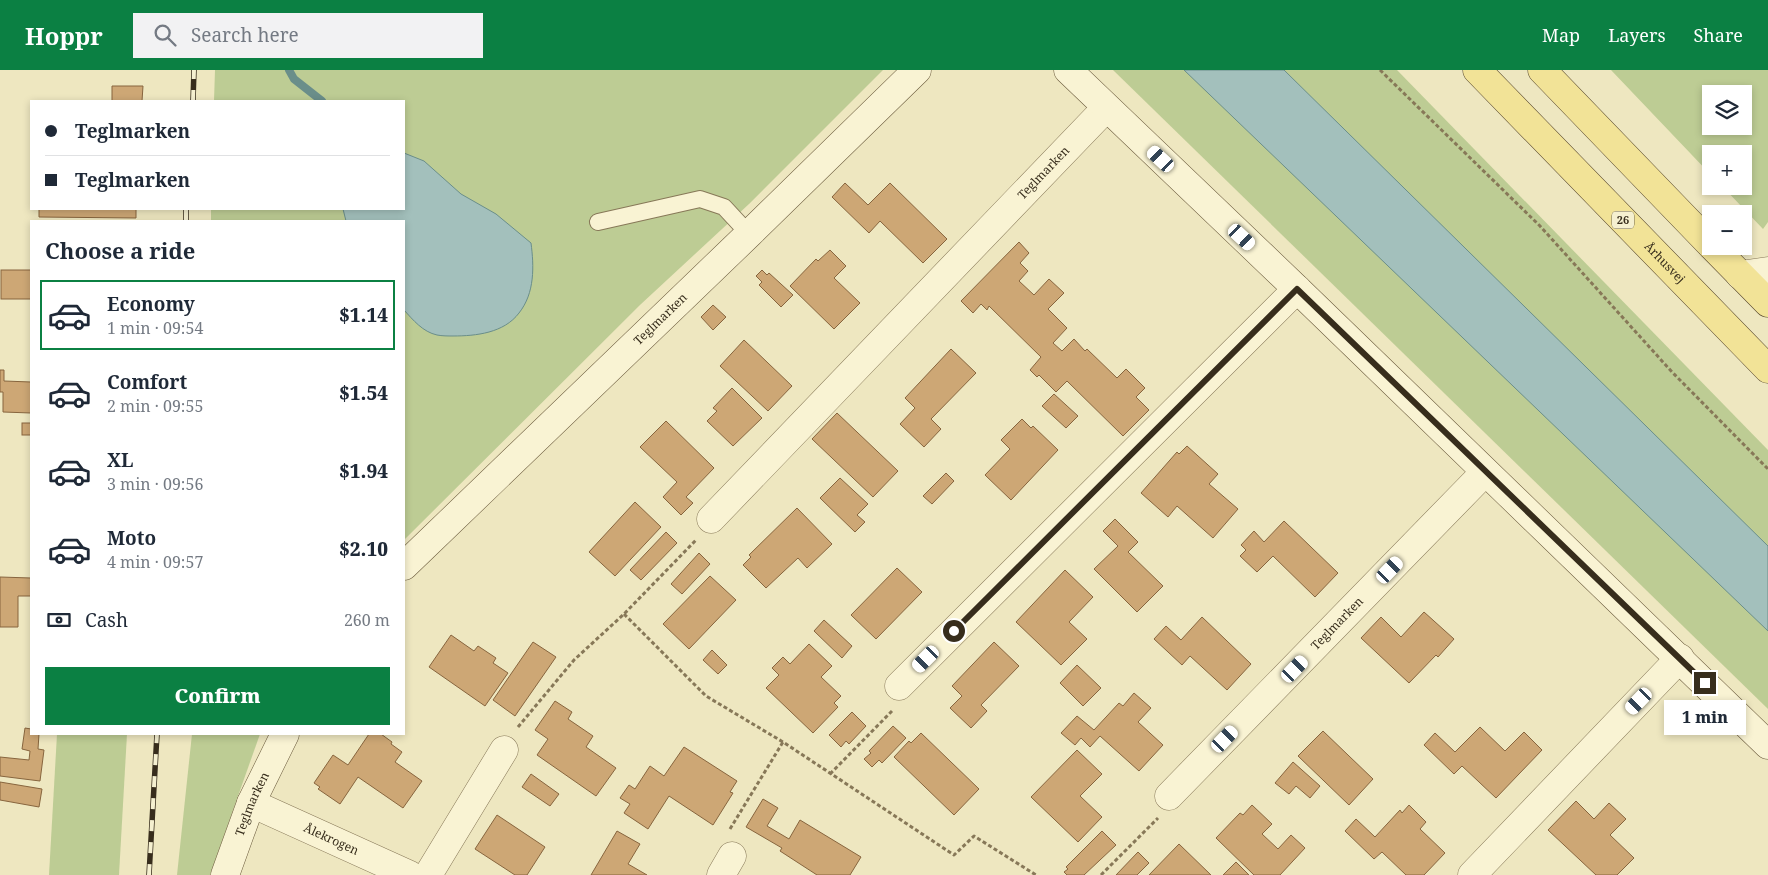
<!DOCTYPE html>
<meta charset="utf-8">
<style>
body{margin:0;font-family:"Noto Serif",serif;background:#f2f2f3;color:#1f2937;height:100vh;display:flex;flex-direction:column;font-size:19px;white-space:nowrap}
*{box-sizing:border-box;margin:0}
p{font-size:16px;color:#747a83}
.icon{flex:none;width:28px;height:28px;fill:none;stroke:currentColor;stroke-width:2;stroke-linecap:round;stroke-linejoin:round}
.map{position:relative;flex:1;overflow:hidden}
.details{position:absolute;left:30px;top:150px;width:375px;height:515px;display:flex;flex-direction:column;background:#fff;border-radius:0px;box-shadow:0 2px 8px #0003}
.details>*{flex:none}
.guide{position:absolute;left:30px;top:30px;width:375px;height:110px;border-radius:0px;box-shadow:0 2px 8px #0003;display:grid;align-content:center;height:110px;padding:0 15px;background:#fff}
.fabs{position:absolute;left:1702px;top:15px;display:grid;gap:10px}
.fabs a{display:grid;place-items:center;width:50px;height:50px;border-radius:0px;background:#fff;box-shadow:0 2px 8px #0003;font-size:25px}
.end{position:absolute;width:22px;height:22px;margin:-11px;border:6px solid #372d1c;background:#fff;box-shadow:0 0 0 2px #fff}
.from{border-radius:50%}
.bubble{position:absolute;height:35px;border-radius:0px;background:#fff;box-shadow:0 2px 8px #0003;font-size:16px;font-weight:800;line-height:35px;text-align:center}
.car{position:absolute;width:15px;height:30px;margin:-15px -8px;border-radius:6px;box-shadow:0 0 4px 1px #0007;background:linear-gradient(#fff 24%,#345 0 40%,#fff 0 76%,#345 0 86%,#fff 0)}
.guide b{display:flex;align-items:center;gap:18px;height:48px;font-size:19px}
.guide b+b{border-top:1px solid #e0e1e3}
.guide i{width:12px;height:12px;background:#1f2937}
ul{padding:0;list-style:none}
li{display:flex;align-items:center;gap:15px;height:70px;margin:0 10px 8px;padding:0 5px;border:2px solid transparent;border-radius:0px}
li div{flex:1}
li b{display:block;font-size:19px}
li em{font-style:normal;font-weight:800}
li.selected{border-color:#0b8043}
li>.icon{width:45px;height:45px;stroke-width:1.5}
h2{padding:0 15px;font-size:22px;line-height:60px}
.pay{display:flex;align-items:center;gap:12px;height:55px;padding:0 15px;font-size:19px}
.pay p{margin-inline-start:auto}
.primary-button{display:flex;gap:10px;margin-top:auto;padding:10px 15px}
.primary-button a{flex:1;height:58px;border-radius:0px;background:#0b8043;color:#fff;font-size:20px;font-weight:800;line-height:58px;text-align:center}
header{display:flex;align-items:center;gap:30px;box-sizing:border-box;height:70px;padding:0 25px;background:#0b8043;color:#fff}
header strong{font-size:24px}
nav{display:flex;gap:28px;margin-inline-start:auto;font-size:18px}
.search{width:350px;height:45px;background:#f2f2f3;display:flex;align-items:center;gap:12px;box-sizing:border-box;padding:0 18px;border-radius:0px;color:#747a83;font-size:19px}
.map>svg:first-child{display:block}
.green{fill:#bdcc94;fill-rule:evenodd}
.water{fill:#a3c0bc;stroke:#6a8e8a}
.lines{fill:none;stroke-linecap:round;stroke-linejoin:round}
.stream{stroke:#6a8e8a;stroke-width:8}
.building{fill:#cda775;stroke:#87653e}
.lane-casing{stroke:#877858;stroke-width:18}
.street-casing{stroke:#877858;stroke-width:29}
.secondary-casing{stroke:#69593b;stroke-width:29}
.primary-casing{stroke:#55452c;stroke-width:29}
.path{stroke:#877858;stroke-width:3;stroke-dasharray:4 2.5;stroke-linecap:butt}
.lane{stroke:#f9f3d3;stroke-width:16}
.street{stroke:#f9f3d3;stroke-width:28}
.secondary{stroke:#f9f3d3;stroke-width:28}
.primary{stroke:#f2e397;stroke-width:28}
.rail-casing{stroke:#372d1c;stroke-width:5.5}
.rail{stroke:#f5f0d0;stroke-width:4;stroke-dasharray:11;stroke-linecap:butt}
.route{stroke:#372d1c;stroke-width:6}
.labels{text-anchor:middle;stroke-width:4;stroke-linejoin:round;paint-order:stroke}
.shield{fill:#f5f0d0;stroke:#706852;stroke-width:1}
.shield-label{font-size:11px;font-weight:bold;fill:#372d1c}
.street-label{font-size:12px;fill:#372d1c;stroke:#f5f0d0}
</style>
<header>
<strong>Hoppr</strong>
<div class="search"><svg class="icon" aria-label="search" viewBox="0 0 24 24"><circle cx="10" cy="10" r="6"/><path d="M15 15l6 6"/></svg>Search here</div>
<nav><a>Map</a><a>Layers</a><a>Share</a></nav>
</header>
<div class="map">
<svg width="1768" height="805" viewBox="0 0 1768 805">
<rect width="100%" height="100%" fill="#eee7c0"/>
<!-- green -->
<g class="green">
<path d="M215 0H883L749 134 640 235 404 470V151H211V139H404V31H214Z"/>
<path d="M1113 0H1397L1768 380V639Z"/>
<path d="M1611 0H1768V152L1763 159 1722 116H1744V84H1711V105ZM1711 24H1744V56H1711Z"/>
<path d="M57 664H127L119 805H49Z"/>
<path d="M192 664H260L210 805H177Z"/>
</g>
<!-- water -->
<g class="water">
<path d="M1184 0H1284L1768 476V561Z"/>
<path d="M404 83 424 91 461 124 496 144 531 173C534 196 535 223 519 243 504 263 476 266 453 266 448 266 442 266 437 265 423 262 413 250 404 240V151H346L343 139H404Z"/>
</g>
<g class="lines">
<!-- stream -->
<path class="stream" d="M289 0 294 9 322 31"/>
</g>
<!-- building -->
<g class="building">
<path d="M112 16H143L142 31H112Z"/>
<path d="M845 113 868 135 890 113 947 169 923 193 880 151 869 163 832 127Z"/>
<path d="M39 139H136V148L39 147Z"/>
<path d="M1019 172 1029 183 1020 193 1028 201 1019 211 1034 225 1049 209 1064 223 1048 239 1067 258 1053 273 1062 281 1074 269 1085 281 1087 279 1117 308 1126 299 1145 318 1136 327 1149 340 1123 366 1067 311 1056 322 1039 305 1037 307 1030 300 1041 287 989 236 987 240 981 234 973 243 961 231Z"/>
<path d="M830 180 846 196 834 208 860 233 834 259 790 216 816 189 818 191Z"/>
<rect x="1" y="200" width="30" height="29"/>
<path d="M762 200 767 205 769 203 793 225 781 237 759 215 762 212 756 206Z"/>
<path d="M713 235 726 247 713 260 701 247Z"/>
<path d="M744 270 792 316 768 341 720 296Z"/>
<path d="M951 279 976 303 931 349 941 359 924 377 900 354 915 338 905 328Z"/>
<path d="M0 300H4V311L31 312V343L3 342V322H0Z"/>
<path d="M732 318 762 348 733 376 707 351 717 341 713 338Z"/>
<path d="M1054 324 1078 346 1066 358 1042 336Z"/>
<path d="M837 343 898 401 873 427 812 369Z"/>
<path d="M1022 349 1031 358 1033 356 1058 380 1011 430 985 405 1010 379 1001 370Z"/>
<path d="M666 351 714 398 686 427 693 433 681 445 663 427 677 412 640 377Z"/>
<rect x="22" y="353" width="9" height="12"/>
<path d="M1187 376 1218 404 1209 414 1238 439 1213 468 1177 436 1168 447 1141 423 1177 382 1179 384Z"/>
<path d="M946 403 954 411 932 434 923 426Z"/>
<path d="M840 408 868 434 857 445 865 452 855 462 820 428Z"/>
<path d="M635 432 661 457 615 506 589 482Z"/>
<path d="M797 438 832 474 807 498 798 488 766 518 743 495 751 487 749 485Z"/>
<path d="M1115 449 1138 472 1128 482 1163 516 1137 542 1094 499 1118 476 1103 461Z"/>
<path d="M1284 451 1338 503 1315 527 1273 486 1257 502 1240 486 1246 480 1241 475 1254 461 1264 472Z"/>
<path d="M666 462 677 473 641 510 630 500Z"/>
<path d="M699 483 710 494 682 524 671 514Z"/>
<path d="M897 498 922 522 876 569 851 545Z"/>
<path d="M1065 500 1093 527 1069 552 1087 569 1061 595 1016 552Z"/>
<path d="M710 506 736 530 689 579 663 554Z"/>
<path d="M0 507 31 508V526H18V557H0Z"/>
<path d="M1424 542 1454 569 1438 587 1436 585 1409 613 1361 568 1381 547 1401 567Z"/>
<path d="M1202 547 1251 594 1227 620 1190 586 1182 595 1154 569 1166 556 1181 570Z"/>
<path d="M824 550 852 576 842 588 814 561Z"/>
<path d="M451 565 474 581 478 576 496 588 493 593 508 603 485 636 429 597Z"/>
<path d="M533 572 556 587 515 646 493 630Z"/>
<path d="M994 572 1019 596 981 635 987 641 971 658 950 638 962 626 952 616Z"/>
<path d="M809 574 832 596 821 607 841 626 834 633 838 637 813 663 766 618 779 605 772 598 783 587 790 594Z"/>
<path d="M712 580 727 595 718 604 703 590Z"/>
<path d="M1077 595 1101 618 1083 636 1060 613Z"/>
<path d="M1134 623 1151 638 1138 652 1163 675 1139 701 1100 666 1090 677 1081 668 1075 675 1061 663 1077 646 1094 660 1119 633 1123 636Z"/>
<path d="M555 631 572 642 568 649 593 666 586 677 616 698 596 726 537 685 548 669 535 660Z"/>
<path d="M852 642 866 656 849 674 846 671 841 677 829 665Z"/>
<path d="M893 656 906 668 882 693 879 690 872 697 864 689 871 683 869 681Z"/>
<path d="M1480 657 1505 681 1524 662 1542 680 1496 728 1462 696 1454 704 1424 675 1435 663 1455 682Z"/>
<path d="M25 658 31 659V664H39L38 679 44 680 40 711 0 706V687L29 690 30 681 22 679Z"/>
<path d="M1323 661 1373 709 1349 735 1298 686Z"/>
<path d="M921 663 979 719 954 745 894 687 909 671 911 673Z"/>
<path d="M369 664H381L392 672 391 674 402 682 395 692 422 711 403 738 358 707 340 734 318 719 320 717 314 713 333 685 348 695Z"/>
<path d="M684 677 737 711 730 722 733 723 713 755 669 726 648 759 624 743 630 734 620 728 629 715 635 719 650 696 664 706Z"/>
<path d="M1077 680 1102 704 1080 726 1102 747 1078 772 1031 727Z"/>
<path d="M1293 692 1320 716 1310 728 1296 716 1289 724 1275 713Z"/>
<path d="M531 704 559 724 550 736 522 717Z"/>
<path d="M0 712 42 719 39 737 0 730Z"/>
<path d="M763 729 778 738 767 756 789 769 800 750 861 787 850 805H817L780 781 782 778 746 757Z"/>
<path d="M1576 731 1594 749 1609 733 1626 749 1610 765 1634 788 1617 805H1596L1548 760Z"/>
<path d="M1252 735 1272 754 1262 764 1278 779 1291 765 1305 778 1280 805H1254L1216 768 1240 743 1243 745Z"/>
<path d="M1409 735 1426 752 1420 759 1445 783 1424 805H1406L1382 782 1374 789 1345 761 1356 749 1375 767 1400 740 1402 743Z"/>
<path d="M497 745 545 777 527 805H515L475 779Z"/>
<path d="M617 761 640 774 628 794 647 805H591Z"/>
<path d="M1102 761 1116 775 1084 805H1067L1064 802 1068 799 1066 797Z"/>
<path d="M1179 774 1211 805H1149Z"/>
<path d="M1138 782 1149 793 1137 805H1116Z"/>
<path d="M1236 792 1249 805H1223Z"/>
</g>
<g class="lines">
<!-- lane casing -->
<g class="lane-casing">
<path id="lane" d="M598 152 700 129 724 137 749 164"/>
</g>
<!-- street casing -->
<g class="street-casing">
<g id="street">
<path d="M1740 205 1768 201"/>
<path id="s1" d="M711 449 1106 38"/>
<path d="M899 616 1297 219"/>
<path id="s2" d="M1169 726 1485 402"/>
<path id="s3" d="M251 733 410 805"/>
<path d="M428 805 504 680"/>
<path d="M721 805 732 786"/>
<path d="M1472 805 1680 588"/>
</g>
</g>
<!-- secondary casing -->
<g class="secondary-casing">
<g id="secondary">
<path d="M1068 0 1297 219 1768 675"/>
<path id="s4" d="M404 496 749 164 917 0"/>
<path id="s5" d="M225 805 251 733 285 664"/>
</g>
</g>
<!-- primary casing -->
<g class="primary-casing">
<g id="primary">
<path id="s6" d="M1477 0 1768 299"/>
<path d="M1542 0 1711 175"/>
<path d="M1712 176 1768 233"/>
</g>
</g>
<!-- path -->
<g class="path">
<path d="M1380 0 1540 156 1672 302 1768 399"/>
<path d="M624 544 706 626 783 672 954 785 974 766 1036 805"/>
<path d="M518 657 574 590 624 544 696 470"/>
<path d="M830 704 892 641"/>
<path d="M730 759 783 672"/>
<path d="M1101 805 1158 748"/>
</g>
<!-- lane -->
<use href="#lane" class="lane"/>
<!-- street -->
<use href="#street" class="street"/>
<!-- secondary -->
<use href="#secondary" class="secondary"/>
<!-- primary -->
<use href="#primary" class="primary"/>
<!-- rail casing -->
<g class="rail-casing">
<g id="rail">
<path d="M193 31 194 0"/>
<path d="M186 151V139"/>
<path d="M149 805 157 664"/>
</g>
</g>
<!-- rail -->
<use href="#rail" class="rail"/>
</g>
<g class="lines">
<!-- route -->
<path class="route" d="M954 561 1297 219 1705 613"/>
</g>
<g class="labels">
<!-- shield labels -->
<rect class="shield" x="1612" y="141.5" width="22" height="17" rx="4"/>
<g class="shield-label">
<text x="1623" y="154">26</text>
</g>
<!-- street labels -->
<g class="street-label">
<text dy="4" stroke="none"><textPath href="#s1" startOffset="480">Teglmarken</textPath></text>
<text dy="4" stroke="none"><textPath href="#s6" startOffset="269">Århusvej</textPath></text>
<text dy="4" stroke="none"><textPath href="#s4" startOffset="356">Teglmarken</textPath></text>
<text dy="4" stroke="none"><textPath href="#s2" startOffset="241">Teglmarken</textPath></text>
<text dy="4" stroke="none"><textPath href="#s5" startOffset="76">Teglmarken</textPath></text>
<text dy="4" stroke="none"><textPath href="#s3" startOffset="88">Ålekrogen</textPath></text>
</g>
</g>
</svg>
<div class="fabs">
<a><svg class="icon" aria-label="layers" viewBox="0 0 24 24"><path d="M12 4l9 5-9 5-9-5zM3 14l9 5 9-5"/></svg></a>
<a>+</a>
<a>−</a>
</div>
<i class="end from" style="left:954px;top:561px"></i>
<i class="end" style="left:1705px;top:613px"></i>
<div class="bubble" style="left:1664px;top:630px;width:82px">1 min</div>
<i class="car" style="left:1161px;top:89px;rotate:313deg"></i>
<i class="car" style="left:1242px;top:167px;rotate:133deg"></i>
<i class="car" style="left:1390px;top:500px;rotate:44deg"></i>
<i class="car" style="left:926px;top:589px;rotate:225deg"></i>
<i class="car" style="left:1295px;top:599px;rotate:44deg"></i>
<i class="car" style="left:1639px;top:631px;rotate:224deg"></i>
<i class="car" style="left:1225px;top:669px;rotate:44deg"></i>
<div class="guide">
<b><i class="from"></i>Teglmarken</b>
<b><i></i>Teglmarken</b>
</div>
<section class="details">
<h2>Choose a ride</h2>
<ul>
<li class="selected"><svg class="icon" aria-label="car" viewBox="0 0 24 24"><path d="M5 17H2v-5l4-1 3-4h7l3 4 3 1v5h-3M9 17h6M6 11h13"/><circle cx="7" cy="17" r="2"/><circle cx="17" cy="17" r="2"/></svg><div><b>Economy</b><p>1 min · 09:54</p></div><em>$1.14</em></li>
<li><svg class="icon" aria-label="car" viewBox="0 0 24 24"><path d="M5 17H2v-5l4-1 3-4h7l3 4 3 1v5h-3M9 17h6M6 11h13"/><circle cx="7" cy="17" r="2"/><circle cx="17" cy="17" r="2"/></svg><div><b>Comfort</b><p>2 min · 09:55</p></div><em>$1.54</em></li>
<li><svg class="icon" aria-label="car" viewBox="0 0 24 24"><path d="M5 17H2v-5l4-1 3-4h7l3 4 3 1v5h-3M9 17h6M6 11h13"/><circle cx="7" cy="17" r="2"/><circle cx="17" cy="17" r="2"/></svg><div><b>XL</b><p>3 min · 09:56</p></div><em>$1.94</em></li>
<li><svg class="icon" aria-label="car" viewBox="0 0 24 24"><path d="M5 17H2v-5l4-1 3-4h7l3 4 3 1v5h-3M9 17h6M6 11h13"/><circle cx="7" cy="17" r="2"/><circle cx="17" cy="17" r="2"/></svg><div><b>Moto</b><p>4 min · 09:57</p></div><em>$2.10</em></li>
</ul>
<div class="pay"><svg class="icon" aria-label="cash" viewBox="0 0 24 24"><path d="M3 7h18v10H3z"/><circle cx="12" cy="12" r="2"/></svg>Cash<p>260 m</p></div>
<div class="primary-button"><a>Confirm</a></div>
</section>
</div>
